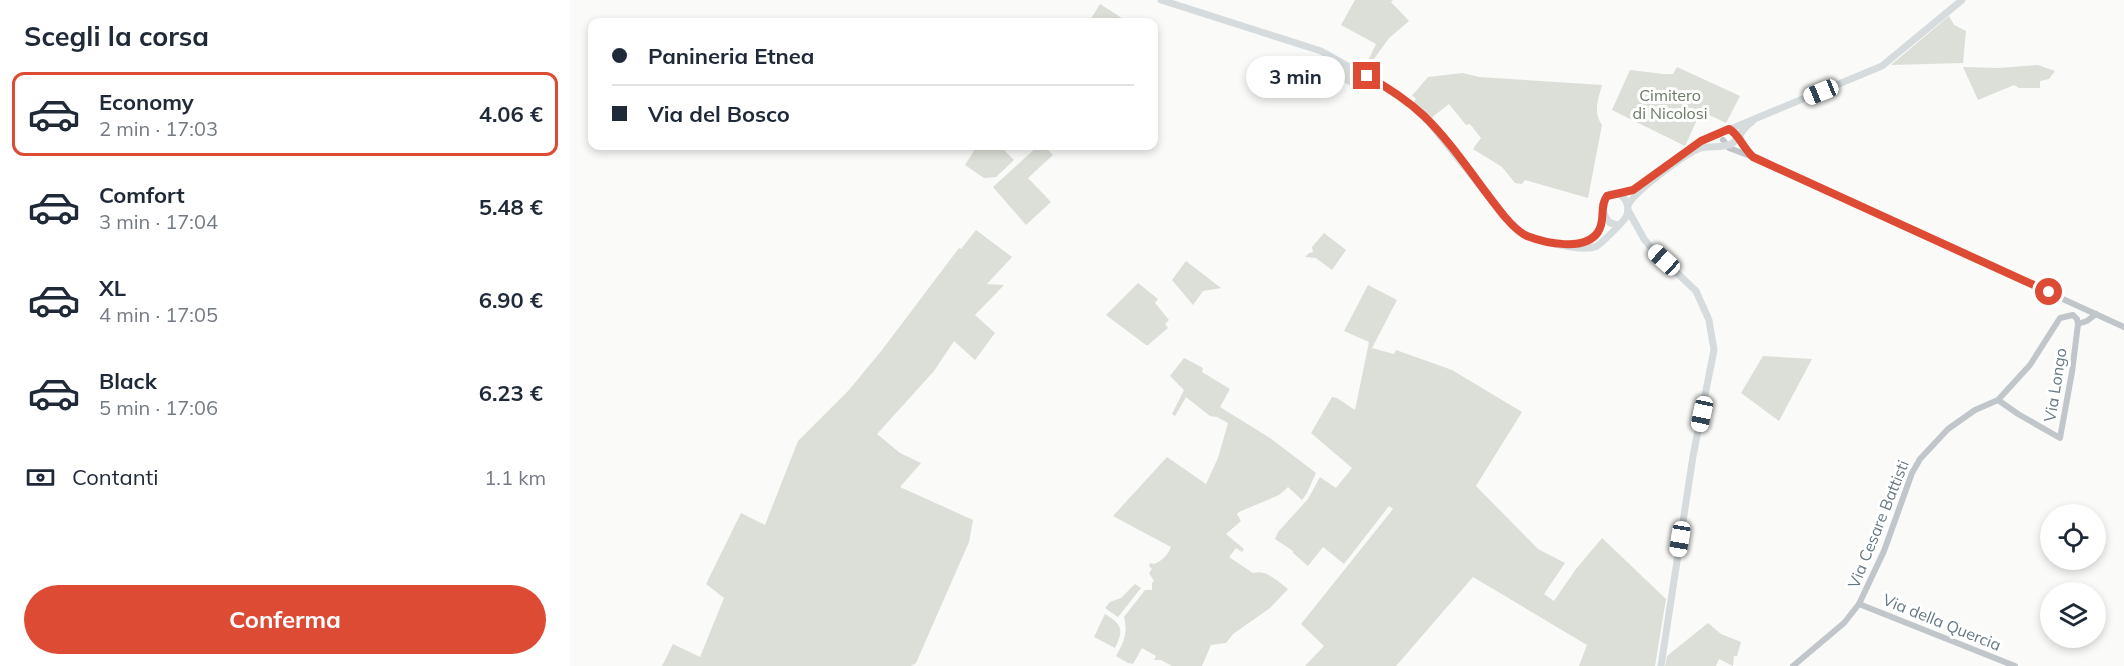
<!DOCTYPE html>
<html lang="it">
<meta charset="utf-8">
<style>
body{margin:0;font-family:Mulish,sans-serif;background:#f2f2f3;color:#1f2937;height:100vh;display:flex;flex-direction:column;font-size:22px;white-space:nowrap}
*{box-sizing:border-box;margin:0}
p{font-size:20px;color:#747a83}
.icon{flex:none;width:33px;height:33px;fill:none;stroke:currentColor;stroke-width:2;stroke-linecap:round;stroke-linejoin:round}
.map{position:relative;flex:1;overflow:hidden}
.sheet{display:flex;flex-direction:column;background:#fff;width:570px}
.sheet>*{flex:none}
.banner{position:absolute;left:18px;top:18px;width:570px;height:132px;border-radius:12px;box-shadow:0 3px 9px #0003;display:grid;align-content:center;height:132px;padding:0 24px;background:#fff}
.controls{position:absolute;left:1470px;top:504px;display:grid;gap:12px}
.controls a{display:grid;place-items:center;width:66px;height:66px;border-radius:50%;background:#fff;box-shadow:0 3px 9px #0003;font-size:30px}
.end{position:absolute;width:27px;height:27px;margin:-14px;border:8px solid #de4b34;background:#fff;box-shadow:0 0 0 3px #fff}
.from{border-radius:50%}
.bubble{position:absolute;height:42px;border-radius:21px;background:#fff;box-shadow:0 3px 9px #0003;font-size:20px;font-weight:700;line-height:42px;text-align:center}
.car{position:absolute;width:18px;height:36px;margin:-18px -9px;border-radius:8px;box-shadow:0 0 4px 2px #0007;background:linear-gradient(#fff 24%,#345 0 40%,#fff 0 76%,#345 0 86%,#fff 0)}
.banner b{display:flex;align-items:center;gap:21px;height:57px;font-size:22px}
.banner b+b{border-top:2px solid #e0e1e3}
.banner i{width:15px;height:15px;background:#1f2937}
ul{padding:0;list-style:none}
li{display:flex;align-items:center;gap:18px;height:84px;margin:0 12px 9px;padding:0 12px;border:3px solid transparent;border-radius:12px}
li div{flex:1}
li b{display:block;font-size:22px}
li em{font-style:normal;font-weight:700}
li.active{border-color:#de4b34}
li>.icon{width:54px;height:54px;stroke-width:1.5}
h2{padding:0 24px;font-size:27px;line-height:72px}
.pay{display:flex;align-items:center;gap:15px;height:66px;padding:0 24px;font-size:22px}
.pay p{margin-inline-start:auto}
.button{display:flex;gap:12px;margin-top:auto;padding:12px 24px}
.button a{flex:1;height:69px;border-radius:36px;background:#de4b34;color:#fff;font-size:24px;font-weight:700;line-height:69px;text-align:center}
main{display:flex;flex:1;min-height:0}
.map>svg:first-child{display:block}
.green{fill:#dbdfd7}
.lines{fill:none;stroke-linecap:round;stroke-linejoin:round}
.tertiary{stroke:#c1c6ca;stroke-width:6}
.secondary{stroke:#d6dcde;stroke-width:7}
.route{stroke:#de4b34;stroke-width:8}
.labels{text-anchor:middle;stroke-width:6;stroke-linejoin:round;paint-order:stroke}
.park-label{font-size:16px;fill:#6a7a65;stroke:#fff}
.street-label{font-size:16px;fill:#667882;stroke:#fff}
</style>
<main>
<section class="sheet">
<h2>Scegli la corsa</h2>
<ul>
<li class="active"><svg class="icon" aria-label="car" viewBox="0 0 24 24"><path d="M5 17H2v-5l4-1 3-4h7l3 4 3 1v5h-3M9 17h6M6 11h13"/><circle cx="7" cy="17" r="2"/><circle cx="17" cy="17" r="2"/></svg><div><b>Economy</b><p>2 min · 17:03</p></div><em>4.06 €</em></li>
<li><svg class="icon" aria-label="car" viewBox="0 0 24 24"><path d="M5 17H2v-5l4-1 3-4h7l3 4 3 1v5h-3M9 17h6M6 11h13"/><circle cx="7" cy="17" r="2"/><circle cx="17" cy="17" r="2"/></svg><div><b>Comfort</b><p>3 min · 17:04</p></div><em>5.48 €</em></li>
<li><svg class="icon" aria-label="car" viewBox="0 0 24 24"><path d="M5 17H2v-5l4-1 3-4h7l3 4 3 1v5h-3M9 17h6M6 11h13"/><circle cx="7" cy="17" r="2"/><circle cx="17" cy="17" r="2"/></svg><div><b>XL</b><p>4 min · 17:05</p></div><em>6.90 €</em></li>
<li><svg class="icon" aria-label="car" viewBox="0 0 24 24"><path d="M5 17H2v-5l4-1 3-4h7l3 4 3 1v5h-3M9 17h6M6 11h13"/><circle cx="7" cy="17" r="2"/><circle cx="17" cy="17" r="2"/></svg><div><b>Black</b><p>5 min · 17:06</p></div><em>6.23 €</em></li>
</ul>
<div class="pay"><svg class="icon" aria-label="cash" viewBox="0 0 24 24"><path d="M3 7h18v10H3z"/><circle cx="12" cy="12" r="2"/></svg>Contanti<p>1.1 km</p></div>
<div class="button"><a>Conferma</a></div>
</section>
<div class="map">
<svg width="1554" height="666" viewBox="0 0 1554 666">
<rect width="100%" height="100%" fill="#fafaf8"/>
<!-- green -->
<g class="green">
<path d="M785 0H823L821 2 839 21 819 38 796 70 794 69 806 44 771 25Z"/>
<path d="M530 4 558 22H519Z"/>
<path d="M1379 16 1384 25 1396 31 1393 63 1321 65Z"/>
<path d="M762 61 791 77 792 83 787 90 753 69 757 62Z"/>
<path d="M1468 65 1485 71 1479 79 1470 81V88H1449L1444 85 1408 100 1393 67 1429 68Z"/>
<path d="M1107 67 1170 96 1156 123 1131 111 1115 146 1042 110 1060 70 1093 74H1103Z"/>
<path d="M893 73 909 77 1032 85C1028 100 1023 112 1032 125L1018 198 955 180 952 184 945 183 932 167 903 149 911 138 900 124 896 125 879 104 860 119 844 101 846 99 843 96 840 98 858 77Z"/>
<path d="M407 146H430L444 160 426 177 414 178 395 165Z"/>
<path d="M468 146H474L483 155 458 178 481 202 456 225 423 187Z"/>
<path d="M406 230 442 257 417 284 434 285 405 315 425 333 405 360 384 341 364 371 307 434 330 453 351 463 330 487 403 520 399 542 346 663 341 666H92L103 644 130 657 154 598 136 584 171 513 195 525 228 441 279 390 312 350 389 248 391 249Z"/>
<path d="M754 233 776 250 762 270 746 258 735 257 739 253 743 252 742 247Z"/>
<path d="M616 261 651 288 633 291 623 305 602 280Z"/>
<path d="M568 283 588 299 585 303 599 320 595 324 598 328 578 345H576L536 315Z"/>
<path d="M798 285 827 300 802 348 824 354 826 350 882 370 952 412 906 486 968 549 995 563 974 594 984 601 1006 569 1032 538 1096 599 1085 666H1009L1017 645 903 577 826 666H735L754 646 731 624 823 509 819 506 774 564 753 547 738 566 723 553V551L705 539 708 532 738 499 750 477 766 488 782 468 741 433 762 397 767 398 785 410 799 342 774 331Z"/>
<path d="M1193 356 1242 359 1209 421 1171 393Z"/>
<path d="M614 358 633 368 632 372 660 389 650 407 700 438 746 473 737 493 732 500 718 487 709 495 669 512 667 514 671 521 656 534 674 549 672 552 666 548 659 557 683 573C696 569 707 581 718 589L700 608 663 634 656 643 641 645 632 666H602L591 660H584L586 656 572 648 563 664 558 663 546 656C554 642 558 633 554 617L575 590H582V583L584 581 579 573 582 569 579 566 580 563 584 564C593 560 597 556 601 547L543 516 597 457 636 484 648 458 658 423 647 417 640 416 616 397 605 416 602 414 614 390 600 376Z"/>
<path d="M565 584 571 588 548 617 535 608 540 602 551 598Z"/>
<path d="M535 614C552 625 554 629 545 648L524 637Z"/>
<path d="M1138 623 1151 634 1171 642 1167 656H1164L1163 666 1149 659 1146 666H1095L1097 656Z"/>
</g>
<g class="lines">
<!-- tertiary -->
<g class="tertiary">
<path d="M1170 133 1171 144 1178 153"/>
<path d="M1153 140 1159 148 1183 157 1554 327"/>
<path d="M1508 324 1517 321 1526 314"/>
<path d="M1289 604 1445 666"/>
<path d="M1223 666 1274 623 1289 604 1314 551 1342 473 1350 459 1378 429 1405 410 1428 400 1460 365 1490 318 1503 315 1507 319 1508 324 1502 372 1490 438 1448 414 1428 400"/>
</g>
<!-- secondary -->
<g class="secondary">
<path d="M591 0 751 51 810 84 841 105 859 122 935 217C941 224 947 231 956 235 970 241 1013 253 1027 246 1032 243 1054 221 1056 217 1060 209 1057 196 1047 194 1029 191 1030 214 1040 223L1048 225"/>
<path d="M1158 130 1312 66 1392 0"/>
<path d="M1120 149 1131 141 1155 131"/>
<path d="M1047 194 1063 190 1070 186"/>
<path d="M1058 206C1062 193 1116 153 1131 148 1141 145 1154 149 1163 143 1170 137 1173 127 1182 122"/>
<path d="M1058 210 1074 239 1084 251 1126 291 1139 320 1144 350 1123 456 1091 666"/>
<path d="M1003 244C1021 244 1033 232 1033 214"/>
</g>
</g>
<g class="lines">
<!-- route -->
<path class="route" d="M797 76C817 87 837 100 854 116 884 145 908 184 935 217 941 224 948 232 957 236 975 243 1015 252 1028 232 1036 220 1029 207 1037 196L1063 190 1131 141 1159 129C1168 133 1173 148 1183 157L1479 292"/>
</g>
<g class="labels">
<!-- park labels -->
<g class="park-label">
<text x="1100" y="101">Cimitero<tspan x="1100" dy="18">di Nicolosi</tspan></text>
</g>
<!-- street labels -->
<g class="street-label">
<text transform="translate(1485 385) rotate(-81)" y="6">Via Longo</text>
<text transform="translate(1308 524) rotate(-68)" y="6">Via Cesare Battisti</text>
<text transform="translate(1372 622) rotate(22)" y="6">Via della Quercia</text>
</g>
</g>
</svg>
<div class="controls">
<a><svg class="icon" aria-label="locate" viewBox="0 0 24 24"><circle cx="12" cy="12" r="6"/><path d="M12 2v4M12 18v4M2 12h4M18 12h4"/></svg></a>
<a><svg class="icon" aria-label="layers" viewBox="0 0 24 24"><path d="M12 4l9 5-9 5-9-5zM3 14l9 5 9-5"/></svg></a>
</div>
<i class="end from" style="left:1479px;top:292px"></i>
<i class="end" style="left:797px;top:76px"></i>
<div class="bubble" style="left:676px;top:56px;width:99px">3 min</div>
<i class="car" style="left:1251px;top:92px;rotate:248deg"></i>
<i class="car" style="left:1094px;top:260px;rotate:312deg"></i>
<i class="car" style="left:1132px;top:414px;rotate:192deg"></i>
<i class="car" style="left:1110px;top:539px;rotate:189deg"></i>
<div class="banner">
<b><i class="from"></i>Panineria Etnea</b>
<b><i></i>Via del Bosco</b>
</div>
</div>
</main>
